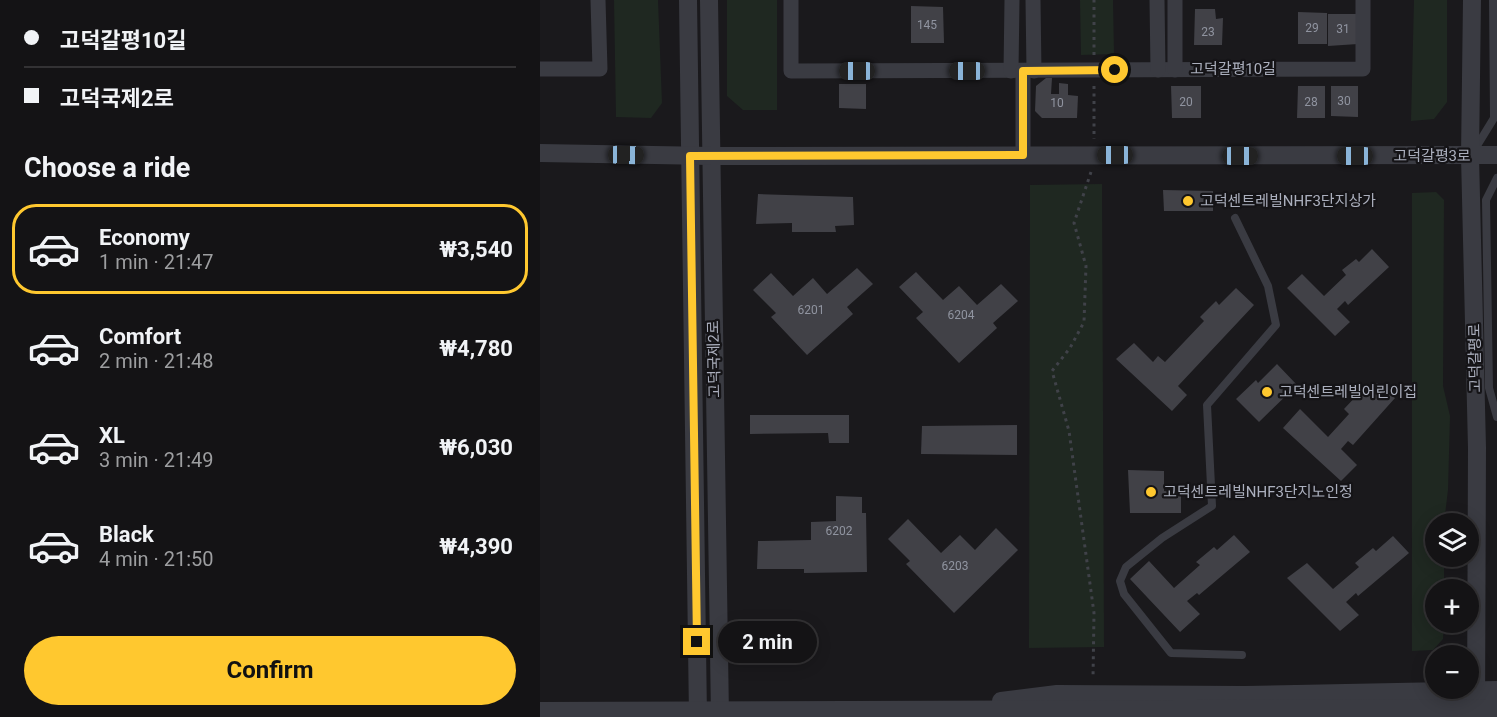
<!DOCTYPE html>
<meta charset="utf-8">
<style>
body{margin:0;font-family:Roboto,"Noto Sans KR",sans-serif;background:#1d1c1e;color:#f1f3f6;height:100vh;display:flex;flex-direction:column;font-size:22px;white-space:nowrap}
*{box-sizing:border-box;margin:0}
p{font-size:20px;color:#9d9ea0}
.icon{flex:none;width:33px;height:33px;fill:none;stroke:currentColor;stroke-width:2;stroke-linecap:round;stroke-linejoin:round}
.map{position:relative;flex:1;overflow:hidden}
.details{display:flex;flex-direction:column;background:#141315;width:540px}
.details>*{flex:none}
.guide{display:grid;align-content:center;height:132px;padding:0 24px;background:#141315}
.tools{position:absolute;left:885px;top:513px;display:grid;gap:12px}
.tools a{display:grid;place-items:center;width:54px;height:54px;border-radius:50%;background:#141315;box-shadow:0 3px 15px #0003,0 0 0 2px #333234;font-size:30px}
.end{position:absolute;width:27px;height:27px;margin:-14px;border:8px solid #ffc82f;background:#111;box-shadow:0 0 0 3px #111}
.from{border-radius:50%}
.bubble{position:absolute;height:42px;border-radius:21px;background:#141315;box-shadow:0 3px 15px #0003,0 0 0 2px #333234;font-size:20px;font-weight:700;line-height:42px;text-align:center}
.car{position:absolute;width:18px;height:36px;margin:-18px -9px;border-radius:8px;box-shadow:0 0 4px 2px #0007;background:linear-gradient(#222 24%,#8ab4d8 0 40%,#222 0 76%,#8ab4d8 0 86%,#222 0)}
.guide b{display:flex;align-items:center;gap:21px;height:57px;font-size:22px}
.guide b+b{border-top:2px solid #333234}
.guide i{width:15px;height:15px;background:#f1f3f6}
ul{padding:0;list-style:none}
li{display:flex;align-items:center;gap:18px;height:90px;margin:0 12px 9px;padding:0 12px;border:3px solid transparent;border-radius:24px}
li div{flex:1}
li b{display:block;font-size:22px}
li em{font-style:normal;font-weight:700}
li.on{border-color:#ffc82f}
li>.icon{width:54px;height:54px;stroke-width:1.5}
h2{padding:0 24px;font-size:27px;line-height:72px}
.primary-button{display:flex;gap:12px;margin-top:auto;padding:12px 24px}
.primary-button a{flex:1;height:69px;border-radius:36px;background:#ffc82f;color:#111;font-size:24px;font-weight:700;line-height:69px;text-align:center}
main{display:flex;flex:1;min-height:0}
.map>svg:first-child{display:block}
.green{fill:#1f2821}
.building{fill:#414147}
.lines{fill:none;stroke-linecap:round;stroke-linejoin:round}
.path{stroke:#404249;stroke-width:3;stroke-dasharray:3 4.5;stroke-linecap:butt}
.service{stroke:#3a3b42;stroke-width:8}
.minor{stroke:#3a3b42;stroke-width:15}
.tertiary{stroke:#3a3b42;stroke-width:18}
.route{stroke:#ffc82f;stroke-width:8}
.poi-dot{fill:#ffc82f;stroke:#151417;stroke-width:2}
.labels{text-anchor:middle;stroke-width:4.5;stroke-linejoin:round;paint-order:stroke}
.number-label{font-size:12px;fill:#9094a0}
.street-label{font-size:15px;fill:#abafbd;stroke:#151417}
.poi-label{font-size:15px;fill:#abafbd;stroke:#151417;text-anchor:start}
</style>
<main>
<section class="details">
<div class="guide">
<b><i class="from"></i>고덕갈평10길</b>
<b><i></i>고덕국제2로</b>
</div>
<h2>Choose a ride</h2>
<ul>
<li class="on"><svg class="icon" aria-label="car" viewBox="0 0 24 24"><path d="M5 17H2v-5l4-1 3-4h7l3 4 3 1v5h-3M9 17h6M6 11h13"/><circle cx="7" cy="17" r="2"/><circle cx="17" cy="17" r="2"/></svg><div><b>Economy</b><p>1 min · 21:47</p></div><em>₩3,540</em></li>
<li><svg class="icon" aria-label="car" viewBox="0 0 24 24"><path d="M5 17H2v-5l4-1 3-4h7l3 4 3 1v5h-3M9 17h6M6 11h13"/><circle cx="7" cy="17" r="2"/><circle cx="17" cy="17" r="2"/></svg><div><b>Comfort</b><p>2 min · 21:48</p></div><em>₩4,780</em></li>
<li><svg class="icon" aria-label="car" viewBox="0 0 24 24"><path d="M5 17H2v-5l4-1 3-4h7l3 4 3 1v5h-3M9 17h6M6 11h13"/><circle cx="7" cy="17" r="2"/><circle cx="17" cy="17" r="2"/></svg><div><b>XL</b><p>3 min · 21:49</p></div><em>₩6,030</em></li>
<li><svg class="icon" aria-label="car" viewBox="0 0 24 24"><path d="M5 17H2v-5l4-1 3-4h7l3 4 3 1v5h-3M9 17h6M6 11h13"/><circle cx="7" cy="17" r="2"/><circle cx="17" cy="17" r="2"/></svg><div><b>Black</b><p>4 min · 21:50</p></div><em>₩4,390</em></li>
</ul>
<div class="primary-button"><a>Confirm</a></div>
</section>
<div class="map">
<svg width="957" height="717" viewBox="0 0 957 717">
<rect width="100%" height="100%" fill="#1a191c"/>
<!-- green -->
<g class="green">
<path d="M74 0H118L122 103 111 118 76 117Z"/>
<path d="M187 0H237V110H203L187 96Z"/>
<path d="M540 0H573L574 54 541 55Z"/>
<path d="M874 0H907V102L894 119 871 121Z"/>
<path d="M562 184 564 647 489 648 490 185Z"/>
<path d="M896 192 904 200 903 386 910 416 908 490 904 523 896 524V556L904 557V589L896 590V622L904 623 903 639 893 650 872 651V193Z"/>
</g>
<!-- building -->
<g class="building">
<path d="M371 6 403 7 404 43H371Z"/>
<path d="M655 9H675L676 19 683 18 682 45H654Z"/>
<path d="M758 12 787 13V44H758Z"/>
<path d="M788 14H818V44L788 46Z"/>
<path d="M506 78H512L511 94H519V83L528 84V95L538 96 537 118H502L495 111 496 86Z"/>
<path d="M299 84H326V109L299 108Z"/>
<path d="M631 86H661V118H632Z"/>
<path d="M758 86H785V118H757Z"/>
<path d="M791 86H818V117L791 116Z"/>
<path d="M623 190 673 191V211H624Z"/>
<path d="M218 194 313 197 314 225 295 226 296 232H252V223L216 224Z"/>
<path d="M832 249 849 267 808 305 805 301 797 309 810 322 795 336 747 288 762 274 784 296 806 275 802 270 816 259 819 262Z"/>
<path d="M317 268 333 284 307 307 313 314 267 355 231 317 236 313 213 290 231 273 253 296 273 278 287 294Z"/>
<path d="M376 272 403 300 419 286 437 305 461 284 478 301 453 323 457 328 419 363 376 318 383 312 359 287Z"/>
<path d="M696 288 714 305 638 386 647 395 632 411 576 359 594 343 613 362 618 356 625 362 664 321 660 317 676 301 679 305Z"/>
<path d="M737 364 757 385 719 422 696 399 716 380 718 383Z"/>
<path d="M837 383 855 398 813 445 808 441 801 449 817 465 801 481 743 428 760 409 788 437 809 414 804 409 820 392 825 397Z"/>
<path d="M210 415H309V443H289L288 433 210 434Z"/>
<path d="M477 425V455L381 454 382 426Z"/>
<path d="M588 470 624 471V491L641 493V513H590Z"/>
<path d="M296 496 322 497V513H326L327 572 264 573V569H217L218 541 271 540V522L296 521Z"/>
<path d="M368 519 401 553 420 535 435 550 456 528 478 550 414 613 366 564 370 561 348 539Z"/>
<path d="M694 535 710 552 659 595 657 593 647 601 660 614 640 632 590 579 609 561 634 588 660 565 656 562 674 547 677 550Z"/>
<path d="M853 536 869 553 818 596 816 593 806 602 819 615 800 631 747 578 767 563 793 589 819 567 815 563 833 548 836 551Z"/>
</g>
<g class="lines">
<!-- path -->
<g class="path">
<path d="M554 55V0"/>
<path d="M554 86V139"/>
<path d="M551 172 534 223 546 266 544 322 530 348 512 371 529 431 554 613 553 678"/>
</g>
<!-- service -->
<g class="service">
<path d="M935 149 954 118 953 0"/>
<path d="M957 178 946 200 949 388 957 417"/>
<path d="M695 218 728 286 736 325 667 405 672 506 622 538 586 567 580 581 584 594 631 653 702 655"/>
</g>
<!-- minor -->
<g class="minor">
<path d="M251 0V71L823 69V0"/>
<path d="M493 0 494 71"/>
<path d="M617 0 618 70"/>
<path d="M0 69H60L58 0"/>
<path d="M635 70V0"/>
<path d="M471 71 472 0"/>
<path d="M483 155V71"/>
</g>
<!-- tertiary -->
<g class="tertiary">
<path d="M148 0 158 717"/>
<path d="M169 0 180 717"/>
<path d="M932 0 930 156 937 448 936 717"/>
<path d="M0 153 171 156 957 155"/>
<path d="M461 701 517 694 705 695 957 690"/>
<path d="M0 711 957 708"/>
</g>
</g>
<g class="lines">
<!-- route -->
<path class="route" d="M157 642 150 156 483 155V71L575 70"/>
</g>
<!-- markers -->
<g class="poi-dot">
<circle cx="648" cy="201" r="6"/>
<circle cx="727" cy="392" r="6"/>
<circle cx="611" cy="492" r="6"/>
</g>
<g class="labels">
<!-- number labels -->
<g class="number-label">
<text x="387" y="29">145</text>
<text x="772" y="32">29</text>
<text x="803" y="33">31</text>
<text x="668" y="36">23</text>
<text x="804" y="105">30</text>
<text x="646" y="106">20</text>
<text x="771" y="106">28</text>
<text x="517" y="107">10</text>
<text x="271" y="314">6201</text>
<text x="421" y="319">6204</text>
<text x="299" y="535">6202</text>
<text x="415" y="570">6203</text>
</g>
<!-- street labels -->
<g class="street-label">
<text x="693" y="74">고덕갈평10길</text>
<text x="892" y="161">고덕갈평3로</text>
<text transform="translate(935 358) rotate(-91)" y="5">고덕갈평로</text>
<text transform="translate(174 359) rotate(-91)" y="5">고덕국제2로</text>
</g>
<!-- poi labels -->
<g class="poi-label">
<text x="660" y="206">고덕센트레빌NHF3단지상가</text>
<text x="739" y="397">고덕센트레빌어린이집</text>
<text x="623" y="497">고덕센트레빌NHF3단지노인정</text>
</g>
</g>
</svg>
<div class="tools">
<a><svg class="icon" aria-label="layers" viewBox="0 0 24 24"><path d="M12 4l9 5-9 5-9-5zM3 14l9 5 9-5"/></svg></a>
<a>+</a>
<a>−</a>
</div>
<i class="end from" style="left:575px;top:70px"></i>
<i class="end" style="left:157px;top:642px"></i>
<div class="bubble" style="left:178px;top:621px;width:99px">2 min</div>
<i class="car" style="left:317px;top:71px;rotate:270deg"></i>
<i class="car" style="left:427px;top:71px;rotate:270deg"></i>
<i class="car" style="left:86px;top:155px;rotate:91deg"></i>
<i class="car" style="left:575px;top:155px;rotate:270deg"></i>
<i class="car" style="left:700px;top:156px;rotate:90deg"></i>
<i class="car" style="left:815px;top:156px;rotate:270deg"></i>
</div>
</main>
